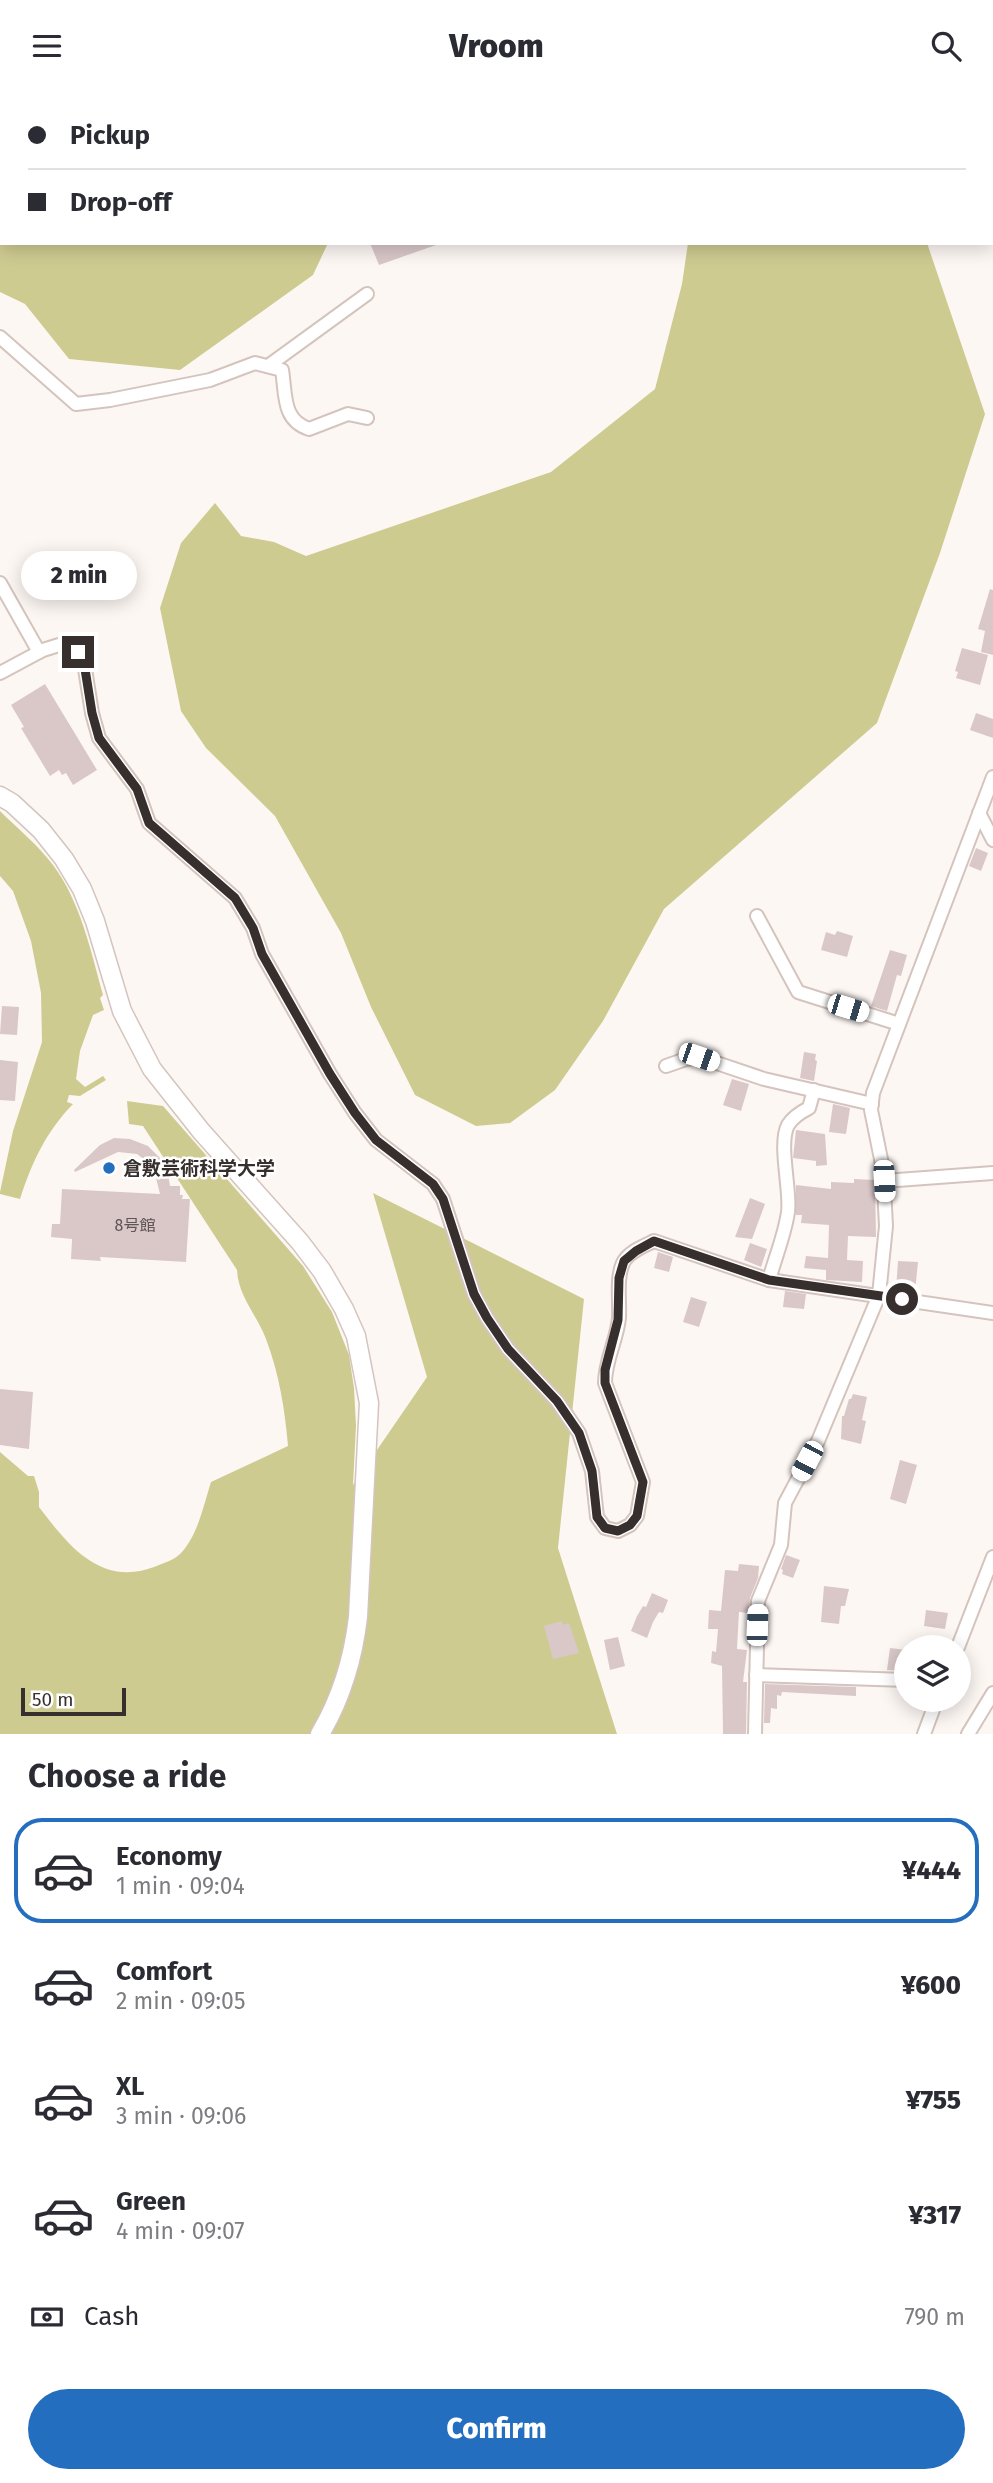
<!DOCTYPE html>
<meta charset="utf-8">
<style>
body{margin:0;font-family:"Fira Sans","Noto Sans JP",sans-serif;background:#f2f2f3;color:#2b2b33;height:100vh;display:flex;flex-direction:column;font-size:26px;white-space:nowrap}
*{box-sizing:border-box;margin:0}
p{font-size:23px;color:#7c7c81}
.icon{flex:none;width:38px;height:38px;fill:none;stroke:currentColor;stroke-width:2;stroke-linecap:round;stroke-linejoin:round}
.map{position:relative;height:1643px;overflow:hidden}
.side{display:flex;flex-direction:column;background:#fff;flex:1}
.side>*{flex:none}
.top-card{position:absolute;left:0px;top:0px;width:994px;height:154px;box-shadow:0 4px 18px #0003;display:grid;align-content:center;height:154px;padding:0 28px;background:#fff}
.buttons{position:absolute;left:894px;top:1544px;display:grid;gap:14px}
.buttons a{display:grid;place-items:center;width:77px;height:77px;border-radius:50%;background:#fff;box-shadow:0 4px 18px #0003;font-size:35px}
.scale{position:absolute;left:21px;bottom:18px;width:105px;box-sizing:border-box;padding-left:7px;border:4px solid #362f2d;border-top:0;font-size:19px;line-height:24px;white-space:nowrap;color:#362f2d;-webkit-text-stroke:5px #fff;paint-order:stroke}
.end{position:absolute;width:32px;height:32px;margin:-16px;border:9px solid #362f2d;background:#fff;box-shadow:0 0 0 4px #fff}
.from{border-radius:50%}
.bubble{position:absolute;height:49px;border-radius:24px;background:#fff;box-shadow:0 4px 18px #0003;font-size:23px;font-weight:800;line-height:49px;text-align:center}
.car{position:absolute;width:21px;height:42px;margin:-21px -10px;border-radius:9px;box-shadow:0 0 5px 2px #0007;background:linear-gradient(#fff 24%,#345 0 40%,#fff 0 76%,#345 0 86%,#fff 0)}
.top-card b{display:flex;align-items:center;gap:24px;height:66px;font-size:26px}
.top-card b+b{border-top:2px solid #e1e1e2}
.top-card i{width:18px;height:18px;background:#2b2b33}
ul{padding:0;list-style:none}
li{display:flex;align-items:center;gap:21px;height:105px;margin:0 14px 10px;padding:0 14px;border:4px solid transparent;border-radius:28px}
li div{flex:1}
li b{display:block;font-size:26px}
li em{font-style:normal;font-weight:800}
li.selected{border-color:#236ebe}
li>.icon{width:63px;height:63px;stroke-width:1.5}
h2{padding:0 28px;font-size:32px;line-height:84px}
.pay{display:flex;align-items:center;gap:18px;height:77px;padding:0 28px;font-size:26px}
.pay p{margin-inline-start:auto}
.primary-button{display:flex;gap:14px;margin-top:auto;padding:14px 28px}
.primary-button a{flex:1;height:80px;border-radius:42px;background:#236ebe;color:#fff;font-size:28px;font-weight:800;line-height:80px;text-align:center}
header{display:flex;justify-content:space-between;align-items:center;height:91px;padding:0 28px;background:#fff;font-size:32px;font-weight:800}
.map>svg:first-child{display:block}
.green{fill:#cecb91}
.building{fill:#dac8c9}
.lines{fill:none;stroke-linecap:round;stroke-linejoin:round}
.street-casing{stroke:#d4c4bd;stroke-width:16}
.secondary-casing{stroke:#d4c4bd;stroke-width:21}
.street{stroke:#fff;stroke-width:12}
.secondary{stroke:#fff;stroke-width:18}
.route{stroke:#362f2d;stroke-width:9}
.poi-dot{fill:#236ebe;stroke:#fff;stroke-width:2.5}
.labels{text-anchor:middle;stroke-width:5;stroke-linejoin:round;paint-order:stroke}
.number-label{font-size:16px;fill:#5f5554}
.poi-label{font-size:19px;font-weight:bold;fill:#362f2d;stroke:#fff;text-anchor:start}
</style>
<header><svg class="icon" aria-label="menu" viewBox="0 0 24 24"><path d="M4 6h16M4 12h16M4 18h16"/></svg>Vroom<svg class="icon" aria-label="search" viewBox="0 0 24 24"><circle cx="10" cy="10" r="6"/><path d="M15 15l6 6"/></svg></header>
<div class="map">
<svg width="993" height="1643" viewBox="0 0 993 1643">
<rect width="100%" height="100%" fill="#fdf7f4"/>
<!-- green -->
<g class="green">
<path d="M0 0H485L2 2V152H328L313 184 180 279 69 268 25 213 0 201Z"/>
<path d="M688 152H927L985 323 940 462 877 632 664 818 603 930 555 999 510 1032 476 1035 415 1004 371 916 341 842 275 725 206 657 181 620 160 517 181 452 215 412 241 445 274 451 306 465 551 381 655 298 682 193Z"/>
<path d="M0 720C17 737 38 754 53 774 80 810 91 860 103 904L100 907 104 919 93 924 80 960 76 988 85 996 103 985 106 989 80 1005 69 1004 67 1011 73 1013C46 1041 32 1071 20 1108L0 1103V1101L13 1040 42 951 41 902 31 850 13 800 0 785Z"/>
<path d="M127 1010 163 1015 303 1175 332 1221 349 1264 354 1297 356 1335 353 1394 427 1286 373 1102 584 1208 558 1457 617 1643H0V1361L28 1385H34L39 1401V1416C68 1454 100 1496 154 1476 164 1472 175 1469 182 1461 198 1443 204 1413 211 1391L288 1355C285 1319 279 1282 266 1248 257 1224 238 1205 237 1179L143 1035 129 1033Z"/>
</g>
<!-- building -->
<g class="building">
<path d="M370 152H436V154L379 174Z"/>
<path d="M990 498 993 499V564L981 561 985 540 978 538Z"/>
<path d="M962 557 988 564 980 594 956 587 958 581 955 580Z"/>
<path d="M45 593 97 679 73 694 66 682 62 684 59 679 50 685 21 637 24 636 11 614Z"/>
<path d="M976 622 993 628V647L970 639Z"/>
<path d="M976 757 988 762 981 780 969 775Z"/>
<path d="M837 840 853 845 847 866 821 859 826 841 835 844Z"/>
<path d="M890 859 907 864 901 885 897 884 887 920 871 915Z"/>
<path d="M2 915 19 916 17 944 0 943Z"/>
<path d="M804 961 816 963 815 969 817 970 814 990 800 987Z"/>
<path d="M0 969 18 971 15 1010 0 1009Z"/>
<path d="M732 988 749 993 741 1020 723 1014Z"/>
<path d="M833 1013 850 1017 846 1043 829 1041Z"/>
<path d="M796 1039 825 1043 827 1074 816 1075V1070L793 1067Z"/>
<path d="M114 1047 130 1048 148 1055 163 1070 168 1083 170 1095H180V1104H183L182 1108H190L186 1171 100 1166 101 1170 71 1168 72 1148 51 1146 52 1133H60L62 1098 160 1103 154 1079 149 1072 137 1063 118 1061 75 1081 74 1079 100 1054Z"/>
<path d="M854 1088 875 1089 876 1146 848 1145 847 1169 863 1170 862 1191 826 1189V1179L804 1177 806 1165 828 1167 829 1134 801 1132 802 1124H796V1094L831 1098V1091L854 1092Z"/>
<path d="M750 1107 765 1113 752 1148 735 1146Z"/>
<path d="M750 1152 767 1158 761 1176 744 1169Z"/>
<path d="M658 1161 673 1166 669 1181 654 1177Z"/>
<path d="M898 1170 918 1171 915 1201 896 1199Z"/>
<path d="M785 1200 806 1203 804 1218 783 1216Z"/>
<path d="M691 1206 707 1211 699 1236 683 1231Z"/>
<path d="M0 1298 33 1301 29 1358 0 1354Z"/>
<path d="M853 1303 867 1306 862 1329 866 1330 861 1353 841 1348 842 1325H844L849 1308H851Z"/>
<path d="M900 1369 917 1374 906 1413 890 1408Z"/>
<path d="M786 1464 800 1469 793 1487 782 1483 783 1479 781 1478Z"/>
<path d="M739 1473 759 1475 758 1487 750 1507 749 1522 739 1521 737 1558 747 1559 743 1591H747L746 1643H723L722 1575 711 1572 712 1560 716 1561 718 1538H708L709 1519 721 1520 725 1479 738 1480Z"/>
<path d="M824 1495 849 1498 845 1515H841L839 1533 821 1531Z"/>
<path d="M652 1502 668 1509 663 1522 659 1521 653 1531 647 1547 631 1540 637 1525 643 1515 646 1516Z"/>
<path d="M926 1519 948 1522 945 1538 924 1535Z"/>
<path d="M562 1530 563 1534 569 1532 579 1562 553 1568 544 1535Z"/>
<path d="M618 1546 625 1575 610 1579 604 1549Z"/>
<path d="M890 1557 906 1559V1580L887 1579Z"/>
<path d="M765 1593 856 1596V1605L782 1601 781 1605 777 1604V1618L771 1617 770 1632H764Z"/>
</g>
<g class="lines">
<!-- street casing -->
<g class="street-casing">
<g id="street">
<path d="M0 246 76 313 110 309 210 289 255 272 282 279C286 304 282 329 309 338L348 323 367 327"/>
<path d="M268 275 367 203"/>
<path d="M0 492 39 561"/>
<path d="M0 582 43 559 59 554 78 561 85 578 92 622 99 647 137 698 149 732 235 807 253 837 262 863 330 983 355 1022 376 1049 433 1093 443 1108 474 1203 487 1227 508 1258 557 1310 579 1342 592 1380 597 1426 605 1437 618 1440 630 1434 637 1425 643 1391 605 1292C605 1269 617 1249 619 1227 620 1209 616 1188 623 1172 628 1161 644 1155 654 1150L769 1189 993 1222"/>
<path d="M979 722 993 749"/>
<path d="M757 825 798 901 899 933"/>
<path d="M666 975 686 968 699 966 764 988 872 1013"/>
<path d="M884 1090 993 1082"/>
<path d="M769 1189C775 1167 785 1143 788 1121 791 1099 778 1053 788 1034 793 1026 801 1021 809 1017L814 999"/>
<path d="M958 1556 993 1466"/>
<path d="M756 1584 906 1589"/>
<path d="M755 1643 758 1510 781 1454 785 1412 818 1350 879 1204 886 1135 883 1078 871 1019 873 1002 993 686"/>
<path d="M924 1643 937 1608"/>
<path d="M968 1643 993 1602"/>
</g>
</g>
<!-- secondary casing -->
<g class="secondary-casing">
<path id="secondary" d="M0 705 12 712 41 739 64 768 82 798 95 830 122 920 152 978 201 1040 300 1151 322 1180 344 1218 356 1245 369 1312 358 1526C353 1569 342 1606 320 1643"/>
</g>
<!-- street -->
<use href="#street" class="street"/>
<!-- secondary -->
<use href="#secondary" class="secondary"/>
</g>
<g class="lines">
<!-- route -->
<path class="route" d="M78 561 85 578 92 622 99 647 137 698 149 732 235 807 253 837 262 863 330 983 355 1022 376 1049 433 1093 443 1108 474 1203 487 1227 508 1258 557 1310 579 1342 592 1380 597 1426 605 1437 618 1440 630 1434 637 1425 643 1391 605 1292V1279L618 1229 619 1187 624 1170 636 1160 654 1150 769 1189 902 1208"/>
</g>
<!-- markers -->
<circle class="poi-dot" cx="109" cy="1077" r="7"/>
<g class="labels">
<!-- number labels -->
<g class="number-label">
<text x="135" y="1140">8号館</text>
</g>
<!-- poi labels -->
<g class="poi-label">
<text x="123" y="1084">倉敷芸術科学大学</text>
</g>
</g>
</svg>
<div class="buttons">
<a><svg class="icon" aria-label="layers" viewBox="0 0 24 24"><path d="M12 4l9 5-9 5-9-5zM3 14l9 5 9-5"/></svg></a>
</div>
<div class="scale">50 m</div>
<i class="end from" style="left:902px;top:1208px"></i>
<i class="end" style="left:78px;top:561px"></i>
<div class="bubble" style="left:21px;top:460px;width:116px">2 min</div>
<i class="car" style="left:848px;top:917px;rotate:107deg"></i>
<i class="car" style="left:699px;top:966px;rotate:109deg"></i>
<i class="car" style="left:884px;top:1090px;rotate:177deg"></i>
<i class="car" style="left:807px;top:1370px;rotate:208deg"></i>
<i class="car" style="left:757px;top:1534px;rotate:2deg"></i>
<div class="top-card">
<b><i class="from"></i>Pickup</b>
<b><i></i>Drop-off</b>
</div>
</div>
<section class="side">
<h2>Choose a ride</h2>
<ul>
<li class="selected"><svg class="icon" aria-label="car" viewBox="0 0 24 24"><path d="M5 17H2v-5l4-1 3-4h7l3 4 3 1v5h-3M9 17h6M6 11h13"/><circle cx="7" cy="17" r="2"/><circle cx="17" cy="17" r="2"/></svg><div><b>Economy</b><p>1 min · 09:04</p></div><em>¥444</em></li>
<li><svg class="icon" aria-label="car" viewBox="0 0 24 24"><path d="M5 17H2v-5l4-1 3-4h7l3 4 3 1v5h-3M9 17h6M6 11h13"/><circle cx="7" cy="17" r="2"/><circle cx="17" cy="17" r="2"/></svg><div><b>Comfort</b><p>2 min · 09:05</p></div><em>¥600</em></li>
<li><svg class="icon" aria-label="car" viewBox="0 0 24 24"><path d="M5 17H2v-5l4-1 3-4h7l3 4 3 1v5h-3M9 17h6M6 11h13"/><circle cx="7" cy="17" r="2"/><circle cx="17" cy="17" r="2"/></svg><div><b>XL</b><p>3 min · 09:06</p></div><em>¥755</em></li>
<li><svg class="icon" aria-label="car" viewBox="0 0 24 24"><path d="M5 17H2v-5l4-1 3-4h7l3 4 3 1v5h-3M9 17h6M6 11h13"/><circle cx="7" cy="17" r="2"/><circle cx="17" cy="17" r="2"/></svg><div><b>Green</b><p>4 min · 09:07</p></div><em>¥317</em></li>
</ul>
<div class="pay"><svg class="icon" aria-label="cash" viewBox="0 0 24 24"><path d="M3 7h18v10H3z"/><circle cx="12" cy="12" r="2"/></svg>Cash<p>790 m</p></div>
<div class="primary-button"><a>Confirm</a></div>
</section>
